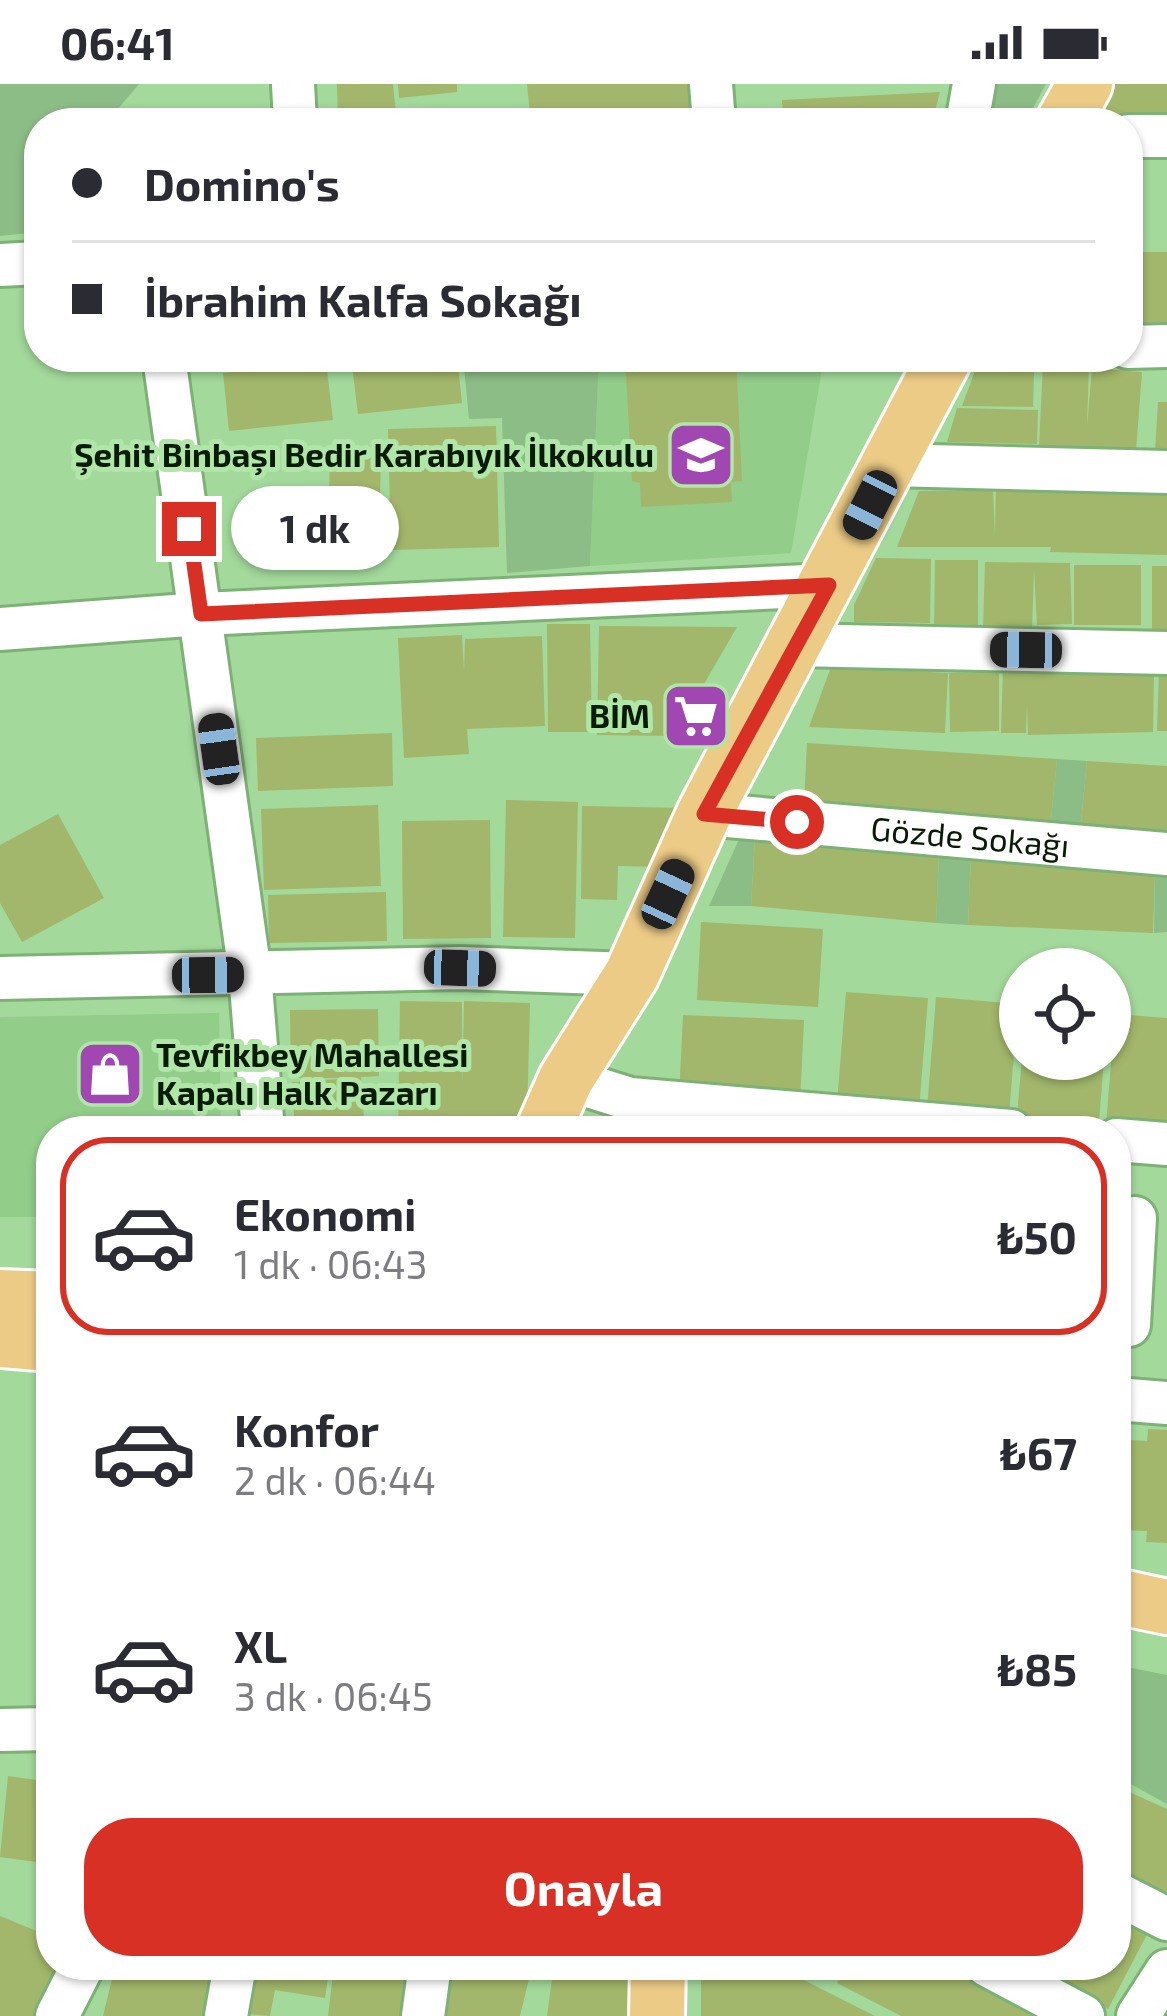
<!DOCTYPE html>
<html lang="tr">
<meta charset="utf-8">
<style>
body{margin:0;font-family:"Exo 2",sans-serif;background:#f2f2f3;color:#2b2b33;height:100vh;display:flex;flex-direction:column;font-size:45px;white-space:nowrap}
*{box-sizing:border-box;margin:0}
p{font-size:39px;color:#7c7c81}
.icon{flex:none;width:66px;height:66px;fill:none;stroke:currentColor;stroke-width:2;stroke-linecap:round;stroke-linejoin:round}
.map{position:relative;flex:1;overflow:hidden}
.panel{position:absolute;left:36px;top:1032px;width:1095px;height:864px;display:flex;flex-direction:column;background:#fff;border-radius:48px;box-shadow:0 3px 9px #0004}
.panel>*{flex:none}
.hud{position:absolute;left:24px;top:24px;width:1119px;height:264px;border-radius:48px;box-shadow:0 3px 9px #0004;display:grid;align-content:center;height:264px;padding:0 48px;background:#fff}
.tools{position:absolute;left:999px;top:864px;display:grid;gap:24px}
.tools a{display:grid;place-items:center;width:132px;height:132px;border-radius:50%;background:#fff;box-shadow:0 3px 9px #0004;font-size:60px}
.end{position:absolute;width:54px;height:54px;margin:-27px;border:15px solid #d93025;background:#fff;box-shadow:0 0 0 6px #fff}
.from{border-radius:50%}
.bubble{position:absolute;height:84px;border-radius:42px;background:#fff;box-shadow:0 3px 9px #0004;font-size:39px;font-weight:700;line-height:84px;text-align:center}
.car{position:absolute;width:36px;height:72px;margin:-36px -18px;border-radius:15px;box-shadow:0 0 9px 3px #0007;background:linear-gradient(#222 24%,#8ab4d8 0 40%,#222 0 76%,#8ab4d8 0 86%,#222 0)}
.hud b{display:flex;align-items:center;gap:42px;height:114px;font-size:45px}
.hud b+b{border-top:3px solid #e1e1e2}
.hud i{width:30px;height:30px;background:#2b2b33}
ul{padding:21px 0 0;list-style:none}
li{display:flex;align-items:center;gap:36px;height:198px;margin:0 24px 18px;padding:0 24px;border:6px solid transparent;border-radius:48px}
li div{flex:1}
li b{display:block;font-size:45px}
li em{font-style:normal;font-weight:700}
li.active{border-color:#d93025}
li>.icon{width:108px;height:108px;stroke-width:1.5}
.action{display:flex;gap:24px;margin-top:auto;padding:24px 48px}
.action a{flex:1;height:138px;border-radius:48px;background:#d93025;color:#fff;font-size:48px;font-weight:700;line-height:138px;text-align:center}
.status{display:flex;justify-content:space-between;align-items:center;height:84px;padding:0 60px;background:#fff;direction:ltr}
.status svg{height:33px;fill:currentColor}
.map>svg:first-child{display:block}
.built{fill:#92cd8a}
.green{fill:#8dbd86}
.building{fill:#a2b76b}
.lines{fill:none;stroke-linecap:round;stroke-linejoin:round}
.minor-casing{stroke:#7db175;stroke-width:48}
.major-casing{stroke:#fff;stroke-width:60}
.minor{stroke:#fff;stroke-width:42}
.major{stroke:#eccb86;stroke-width:54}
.route{stroke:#d93025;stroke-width:15}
.labels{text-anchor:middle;stroke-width:10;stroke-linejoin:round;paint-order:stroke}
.poi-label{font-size:33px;font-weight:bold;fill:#071b05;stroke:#b0e6a7;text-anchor:end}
.street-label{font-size:33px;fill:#071b05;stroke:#b0e6a7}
</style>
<div class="status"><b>06:41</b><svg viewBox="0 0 49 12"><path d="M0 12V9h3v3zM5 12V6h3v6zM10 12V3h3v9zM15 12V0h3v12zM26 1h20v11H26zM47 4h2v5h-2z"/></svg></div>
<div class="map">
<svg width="1167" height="1932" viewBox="0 0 1167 1932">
<rect width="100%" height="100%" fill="#a3d99b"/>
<!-- built -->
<g class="built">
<path d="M599 273H824L791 469 590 482Z"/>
<path d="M219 929 221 1047H51V1133H0V933Z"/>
</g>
<!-- green -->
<g class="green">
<path d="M0 0H139L106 39H39V148L0 152Z"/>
<path d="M993 0H1046L1025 39H985Z"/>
<path d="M463 273H599L590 482 507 489 502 334 469 335Z"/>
<path d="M1057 675 1087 677 1080 748 1050 745Z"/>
<path d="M740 753 755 754 751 822H709Z"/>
<path d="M939 769 971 772 968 841 936 839Z"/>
<path d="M1155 789 1167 790V848L1154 849Z"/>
<path d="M1116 1581 1167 1591V1720L1116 1692Z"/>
</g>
<!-- building -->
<g class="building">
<path d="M337 0H393L396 30 422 27 423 39H338Z"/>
<path d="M398 0H457V8L399 14Z"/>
<path d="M527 0H699L703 39H531Z"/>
<path d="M1115 0H1167V40L1099 39Z"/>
<path d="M940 8 932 39H783L782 16Z"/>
<path d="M1140 168H1167V238L1141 239Z"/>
<rect x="1128" y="173" width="9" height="67"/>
<path d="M351 273H457L462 319 358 330Z"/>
<path d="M625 273H736L742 397 731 398 732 418 641 423 640 399 632 397Z"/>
<path d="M326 278 333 336 229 347 223 289Z"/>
<path d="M1043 280 1089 282 1087 343 1092 284 1142 288 1136 367 1039 362Z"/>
<path d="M975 287 1034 288 1033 323 962 322Z"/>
<path d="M1158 318H1167V367H1155Z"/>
<path d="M957 324 1038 326 1037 360 947 358Z"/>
<path d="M496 342 499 463 391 466 388 345Z"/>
<path d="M330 361 381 362 379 480 328 479Z"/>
<path d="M996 396 1052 406 1167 411V471L1050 468 1051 463H897L919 407 993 406 995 451Z"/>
<path d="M876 474 931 475 930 539 854 538V521Z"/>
<path d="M935 476H978V541L934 540Z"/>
<path d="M985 478 1070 479 1072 540 1037 541 1034 485 1032 546 983 545Z"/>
<rect x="1074" y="481" width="67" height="60"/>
<rect x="1152" y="482" width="15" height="63"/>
<path d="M547 540H590L592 648H548Z"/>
<path d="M599 542 737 543 674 652 597 651Z"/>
<path d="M462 551 464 587 465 555 542 552 545 642 467 645 469 670 404 674 398 554Z"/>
<path d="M831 583 948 589 945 649 809 643Z"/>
<path d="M1003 583 1154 588 1153 648 1028 651 1027 621 1026 649H1001Z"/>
<path d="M1159 586 1167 587V647H1157Z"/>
<path d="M999 588V647L950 648 949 589Z"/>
<path d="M392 649 393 702 258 707 256 654Z"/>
<path d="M807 659 1057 675 1050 745 804 720Z"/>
<path d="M1087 677 1167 682V755L1080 748Z"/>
<path d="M506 716 578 718 575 854 503 853Z"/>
<path d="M378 721 381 802 264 806 261 725Z"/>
<path d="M582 722 688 724 661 783 618 782 617 816 581 815Z"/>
<path d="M58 730 104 814 22 858 0 819V761Z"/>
<path d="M490 736 491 854 403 855 402 737Z"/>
<path d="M755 754 939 769 936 839 751 822Z"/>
<path d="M971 772 1155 789 1153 849 968 841Z"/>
<path d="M386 808 387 857 269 859 268 811Z"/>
<path d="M701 838 823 845 818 923 697 916Z"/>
<path d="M846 908 928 914 919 1026 837 1019Z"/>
<path d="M936 913 1018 920 1009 1031 927 1025Z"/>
<path d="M400 917 462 918V1002L464 917 530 919 527 1034 460 1032 459 1047H398Z"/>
<path d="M378 925 379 992 361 993 365 1047H295L292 998 357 994H291L290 926Z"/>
<path d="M1115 930 1167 934V1046L1106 1041Z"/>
<path d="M683 931 804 936 800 1018 679 1013Z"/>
<path d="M1022 975H1104L1099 1038 1017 1031Z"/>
<path d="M1148 1345 1167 1346V1459L1146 1458 1147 1447 1116 1446V1346H1128L1130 1356 1147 1357Z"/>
<path d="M8 1692 51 1698V1780L0 1773Z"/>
<path d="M1116 1702 1167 1725V1812L1116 1784Z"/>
<path d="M1116 1820 1153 1839 1108 1925 1023 1881H1116Z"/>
<path d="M0 1832 51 1853V1881H63L36 1932H0Z"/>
<path d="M133 1881H218L220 1932H103L115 1883 132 1888Z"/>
<path d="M254 1881H330L325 1914 275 1906 270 1932 229 1928Z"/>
<path d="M334 1881H413L406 1932H328Z"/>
<path d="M456 1881 529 1895 520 1932H444Z"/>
<path d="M554 1881H645L638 1932H547Z"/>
<path d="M701 1881H774L875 1932H701Z"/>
<path d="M846 1881H947L1045 1932H901L837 1899Z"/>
</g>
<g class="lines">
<!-- minor casing -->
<g class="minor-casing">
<g id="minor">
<path d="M293 0 295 39"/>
<path d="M711 0 714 39"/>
<path d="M967 39 974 0"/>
<path d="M1128 52H1167"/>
<path d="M0 181 39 179"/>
<path d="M1128 263 1167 262"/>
<path d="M164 273 250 890 263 1047"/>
<path d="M891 381 1167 388"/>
<path d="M0 545 201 530 829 501"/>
<path d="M795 561 1167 569"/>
<path id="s1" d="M704 730 1167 770"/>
<path d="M0 894 460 884 632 890"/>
<path d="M566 995 630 1015 1011 1047"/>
<path d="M1116 1056 1167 1060"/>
<path d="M1129 1241 1135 1134"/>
<path d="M1116 1315 1167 1319"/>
<path d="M0 1646 51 1645"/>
<path d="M1116 1809 1167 1835"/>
<path d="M987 1881 1083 1932"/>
<path d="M57 1932 83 1881"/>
<path d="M226 1932 235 1881"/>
<path d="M423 1932 430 1881"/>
<path d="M1138 1932 1167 1887"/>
</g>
</g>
<!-- major casing -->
<g class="major-casing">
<g id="major">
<path d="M1063 39 1085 0"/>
<path d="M543 1047 566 995 632 890 704 730 945 273"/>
<path d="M0 1213 51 1215"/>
<path d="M0 1256 51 1260"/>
<path d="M1116 1512 1167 1523"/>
<path d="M657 1932 658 1881"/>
</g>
</g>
<!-- minor -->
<use href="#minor" class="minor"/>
<!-- major -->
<use href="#major" class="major"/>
</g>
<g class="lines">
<!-- route -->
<path class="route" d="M189 445 201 530 829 501 704 730 797 738"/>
</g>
<!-- icons -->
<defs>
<g id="school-square" transform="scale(3.45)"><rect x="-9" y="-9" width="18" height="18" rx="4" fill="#a147b2" stroke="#b0e6a7"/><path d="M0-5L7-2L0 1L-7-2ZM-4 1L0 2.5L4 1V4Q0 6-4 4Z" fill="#fff"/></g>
<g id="supermarket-square" transform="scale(3.45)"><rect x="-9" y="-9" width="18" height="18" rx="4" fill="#a147b2" stroke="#b0e6a7"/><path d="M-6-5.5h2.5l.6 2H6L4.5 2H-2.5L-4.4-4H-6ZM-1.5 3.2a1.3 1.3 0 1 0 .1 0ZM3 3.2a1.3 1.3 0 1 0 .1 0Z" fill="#fff"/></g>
<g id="shop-square" transform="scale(3.45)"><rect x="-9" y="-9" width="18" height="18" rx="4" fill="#a147b2" stroke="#b0e6a7"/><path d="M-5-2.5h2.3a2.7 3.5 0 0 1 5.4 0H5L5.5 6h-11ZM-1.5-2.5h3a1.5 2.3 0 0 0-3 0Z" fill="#fff"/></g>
</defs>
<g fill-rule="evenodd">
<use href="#school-square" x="701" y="371"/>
<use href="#supermarket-square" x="696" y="632"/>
<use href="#shop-square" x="110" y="990"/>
</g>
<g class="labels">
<!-- poi labels -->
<g class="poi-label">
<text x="654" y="383">Şehit Binbaşı Bedir Karabıyık İlkokulu</text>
<text x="650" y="644">BİM</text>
<text x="156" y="983" text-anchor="start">Tevfikbey Mahallesi<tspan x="156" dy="38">Kapalı Halk Pazarı</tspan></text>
</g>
<!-- street labels -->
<g class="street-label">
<text dy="12" stroke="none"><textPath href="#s1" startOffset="267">Gözde Sokağı</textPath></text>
</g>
</g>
</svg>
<div class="tools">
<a><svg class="icon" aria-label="locate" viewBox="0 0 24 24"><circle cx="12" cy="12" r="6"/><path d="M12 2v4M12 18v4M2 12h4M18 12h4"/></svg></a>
</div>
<i class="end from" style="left:797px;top:738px"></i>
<i class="end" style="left:189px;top:445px"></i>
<div class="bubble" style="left:231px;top:402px;width:168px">1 dk</div>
<i class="car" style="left:870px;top:421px;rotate:207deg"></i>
<i class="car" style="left:1026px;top:566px;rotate:271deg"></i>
<i class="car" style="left:219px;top:665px;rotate:352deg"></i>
<i class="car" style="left:668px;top:810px;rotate:25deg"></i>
<i class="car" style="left:460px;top:884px;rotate:92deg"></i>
<i class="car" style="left:208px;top:891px;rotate:89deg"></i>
<div class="hud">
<b><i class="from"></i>Domino's</b>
<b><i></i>İbrahim Kalfa Sokağı</b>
</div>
<section class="panel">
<ul>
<li class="active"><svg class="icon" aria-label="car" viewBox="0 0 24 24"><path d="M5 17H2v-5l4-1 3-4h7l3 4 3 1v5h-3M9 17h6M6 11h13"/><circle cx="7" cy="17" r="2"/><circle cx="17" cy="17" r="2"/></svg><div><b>Ekonomi</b><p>1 dk · 06:43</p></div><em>₺50</em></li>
<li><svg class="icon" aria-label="car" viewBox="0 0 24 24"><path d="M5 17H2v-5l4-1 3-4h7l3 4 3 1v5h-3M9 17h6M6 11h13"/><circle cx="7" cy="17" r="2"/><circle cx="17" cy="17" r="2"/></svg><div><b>Konfor</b><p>2 dk · 06:44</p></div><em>₺67</em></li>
<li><svg class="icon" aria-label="car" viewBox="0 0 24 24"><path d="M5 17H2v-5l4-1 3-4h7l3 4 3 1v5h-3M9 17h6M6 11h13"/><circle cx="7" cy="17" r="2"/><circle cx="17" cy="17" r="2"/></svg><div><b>XL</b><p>3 dk · 06:45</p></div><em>₺85</em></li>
</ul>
<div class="action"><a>Onayla</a></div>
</section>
</div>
